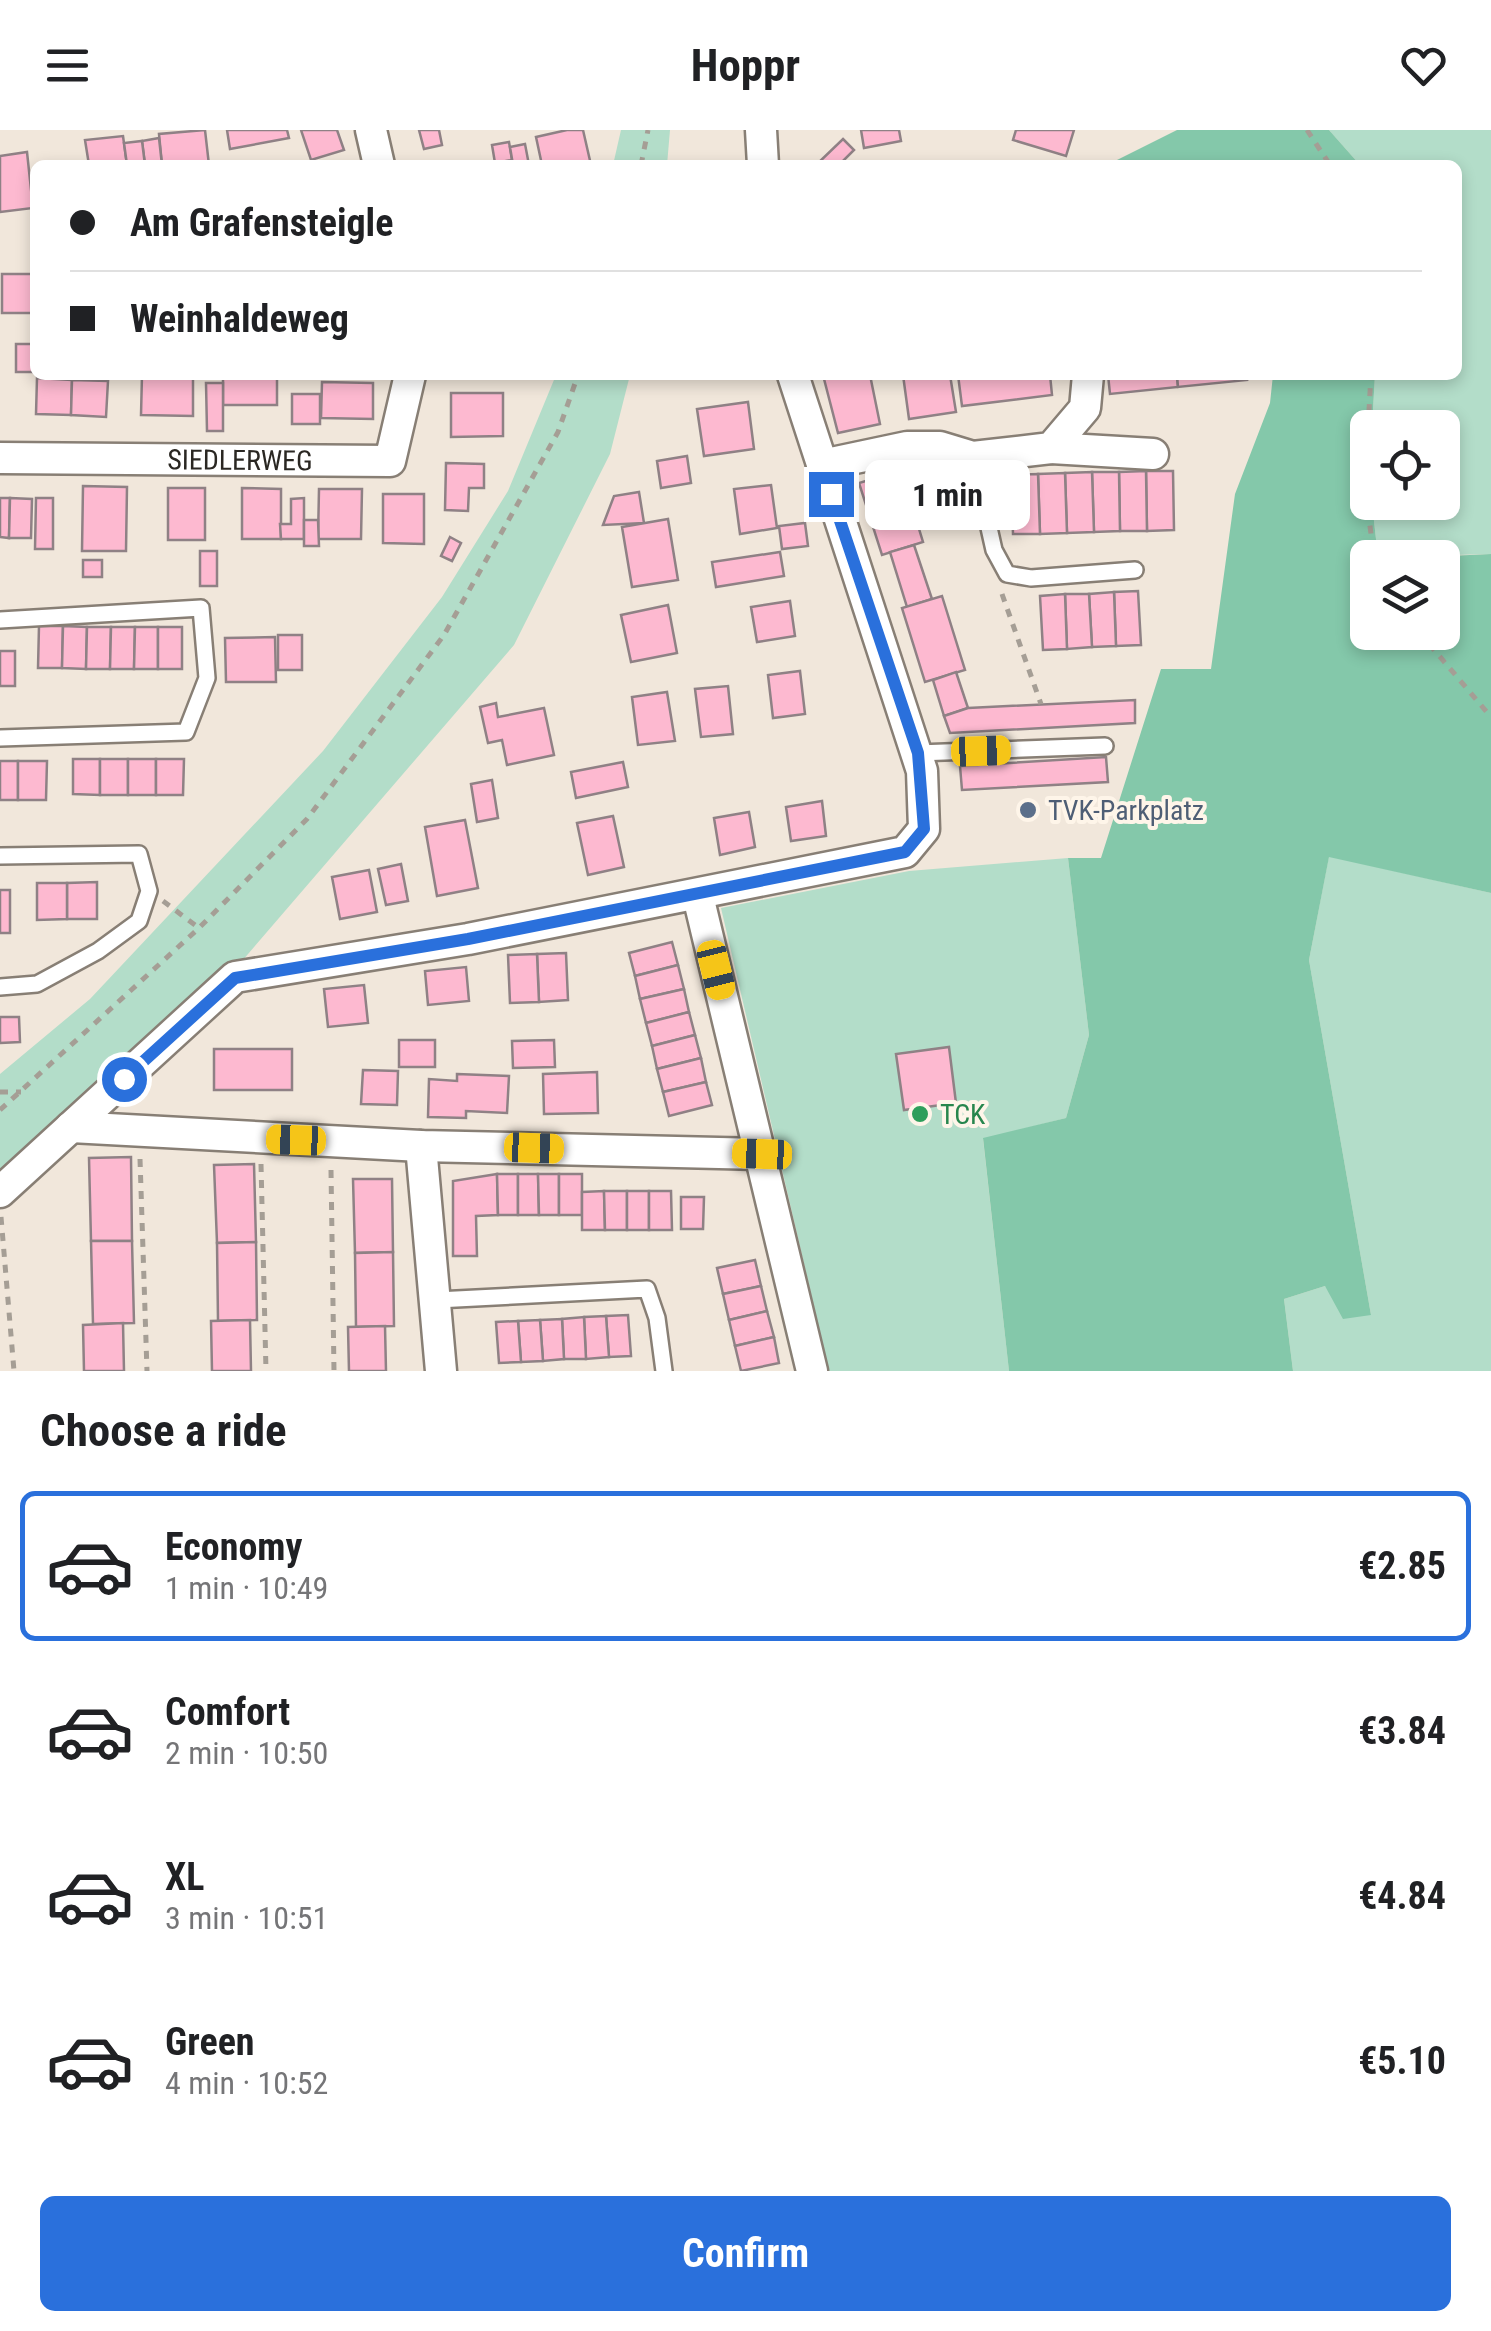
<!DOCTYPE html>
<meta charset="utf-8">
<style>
body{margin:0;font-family:"Roboto Condensed",sans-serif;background:#f2f2f2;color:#202124;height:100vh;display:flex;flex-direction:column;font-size:38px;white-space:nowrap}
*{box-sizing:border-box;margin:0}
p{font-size:32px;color:#757577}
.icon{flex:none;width:55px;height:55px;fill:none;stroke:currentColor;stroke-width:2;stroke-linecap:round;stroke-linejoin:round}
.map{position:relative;height:1241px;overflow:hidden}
.panel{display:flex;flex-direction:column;background:#fff;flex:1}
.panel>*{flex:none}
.banner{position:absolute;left:30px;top:30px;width:1432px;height:220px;border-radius:15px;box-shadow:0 5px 15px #0003;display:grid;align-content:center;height:220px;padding:0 40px;background:#fff}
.fabs{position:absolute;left:1350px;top:280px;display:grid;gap:20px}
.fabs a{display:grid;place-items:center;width:110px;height:110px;border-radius:15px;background:#fff;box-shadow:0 5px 15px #0003;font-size:50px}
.end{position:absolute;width:45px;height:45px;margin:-22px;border:12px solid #2a70dc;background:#fff;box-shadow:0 0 0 5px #fff}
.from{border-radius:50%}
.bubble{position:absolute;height:70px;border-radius:15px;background:#fff;box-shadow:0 5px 15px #0003;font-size:32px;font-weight:700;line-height:70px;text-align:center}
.car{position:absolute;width:30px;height:60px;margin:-30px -15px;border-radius:12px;box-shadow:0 0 8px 2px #0007;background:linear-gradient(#f5c518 24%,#345 0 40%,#f5c518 0 76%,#345 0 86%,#f5c518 0)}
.banner b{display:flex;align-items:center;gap:35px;height:95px;font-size:38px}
.banner b+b{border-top:2px solid #e0e0e0}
.banner i{width:25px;height:25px;background:#202124}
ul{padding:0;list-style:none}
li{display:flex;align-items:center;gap:30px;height:150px;margin:0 20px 15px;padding:0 20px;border:5px solid transparent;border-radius:15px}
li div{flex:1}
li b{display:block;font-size:38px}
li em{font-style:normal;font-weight:700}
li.on{border-color:#2a70dc}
li>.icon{width:90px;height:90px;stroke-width:1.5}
h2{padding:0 40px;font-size:45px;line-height:120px}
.primary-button{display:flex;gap:20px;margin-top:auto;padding:20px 40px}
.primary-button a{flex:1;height:115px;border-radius:15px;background:#2a70dc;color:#fff;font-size:40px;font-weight:700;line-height:115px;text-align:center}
header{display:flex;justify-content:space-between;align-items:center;height:130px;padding:0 40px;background:#fff;font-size:45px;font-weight:700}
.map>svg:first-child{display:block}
.green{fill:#b3ddc9;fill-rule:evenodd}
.forest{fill:#84c8aa}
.building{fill:#fdb9d0;stroke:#8f8185;stroke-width:2.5}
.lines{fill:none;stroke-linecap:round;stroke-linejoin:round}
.lane-casing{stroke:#887f75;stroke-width:20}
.street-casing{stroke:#887f75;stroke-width:35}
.path{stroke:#a59e95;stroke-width:5;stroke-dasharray:8 8;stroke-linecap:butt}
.lane{stroke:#fff;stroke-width:15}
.street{stroke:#fff;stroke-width:30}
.route{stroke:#2a70dc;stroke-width:12}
.service-dot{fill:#5c6f8a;stroke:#fef5e9;stroke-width:4}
.leisure-dot{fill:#2e9e5b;stroke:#fef5e9;stroke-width:4}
.labels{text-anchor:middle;stroke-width:8;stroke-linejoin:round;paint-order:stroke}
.street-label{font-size:28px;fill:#2a2722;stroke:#fef5e9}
.service-label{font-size:28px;fill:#4e5e75;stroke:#fef5e9;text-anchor:start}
.leisure-label{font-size:28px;fill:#27864d;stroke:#fef5e9;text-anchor:start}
</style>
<header><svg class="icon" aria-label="menu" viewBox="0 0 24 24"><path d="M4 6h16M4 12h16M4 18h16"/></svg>Hoppr<svg class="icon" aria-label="heart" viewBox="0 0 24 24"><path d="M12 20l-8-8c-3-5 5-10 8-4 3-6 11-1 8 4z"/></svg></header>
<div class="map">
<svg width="1491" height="1241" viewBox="0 0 1491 1241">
<rect width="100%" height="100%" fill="#f1e7db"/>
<!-- green -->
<g class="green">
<path d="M621 0H670L667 35H613Z"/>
<path d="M1329 0H1491V424L1378 427 1372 373 1442 372V298L1372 297 1375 245H1458V35H1360Z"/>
<path d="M556 245H630L610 324 514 515 236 838 0 1043V944L90 869 323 621 442 467 508 361Z"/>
<path d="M1329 726 1491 763V1241H1293L1284 1169 1325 1156 1371 1185 1309 830Z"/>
<path d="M1068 728 1089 905 1066 988 983 1009 1009 1241H829L721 778 909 741ZM948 917 956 973 904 980 897 925Z"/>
</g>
<!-- forest -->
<g class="forest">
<path d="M1177 0H1329L1360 35H1107Z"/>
<path d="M1273 245H1375L1372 297 1368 298V372L1372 373 1378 427 1368 428V502H1442V428L1427 427 1491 424V763L1329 727 1309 830 1371 1185 1343 1189 1325 1156 1284 1169 1293 1241H1009L983 1008 1066 988 1089 905 1068 728H1101L1161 539H1211L1235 364 1270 273Z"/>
</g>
<!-- building -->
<g class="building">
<path d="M205 0 209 35H162L159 4Z"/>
<path d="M227 0H287L289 8 230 19Z"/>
<path d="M301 0H337L344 20 311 30Z"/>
<path d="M419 0H439L442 15 424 19Z"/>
<path d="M567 0H583L591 35H542L536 7Z"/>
<path d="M861 0H899L901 11 864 18Z"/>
<path d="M1016 0H1074L1066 26 1013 10Z"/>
<path d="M123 6 127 35H89L85 10Z"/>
<path d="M159 8 162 35H145L142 11Z"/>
<path d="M843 9 854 20 839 35H816Z"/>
<path d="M142 11 145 35H127L124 13Z"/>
<path d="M509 12 512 30 495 33 492 15Z"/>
<path d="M525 14 529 35H513L510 17Z"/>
<path d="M27 22 33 78 0 82V26Z"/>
<rect x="2" y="144" width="33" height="39"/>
<rect x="16" y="214" width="19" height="28"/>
<path d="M142 245H193V286L141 285Z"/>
<rect x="223" y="245" width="54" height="30"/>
<path d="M823 245H870L880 294 838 303Z"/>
<path d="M903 245H950L956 282 909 289Z"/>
<path d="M958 245H1050L1052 265 962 276Z"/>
<path d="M1108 245H1177L1178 257 1110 264Z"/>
<path d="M1177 245H1246L1247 250 1178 257Z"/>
<path d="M37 248 72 250 71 285 36 284Z"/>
<path d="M72 250 108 251 106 287 71 285Z"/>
<path d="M322 252 373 253V289L321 288Z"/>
<path d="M206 253H223V301H207Z"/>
<path d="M451 263H503V306L451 307Z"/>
<rect x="292" y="264" width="28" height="30"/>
<path d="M748 272 754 319 704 326 697 279Z"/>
<path d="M687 326 691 353 661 358 657 331Z"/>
<path d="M446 333 484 334V358H469L468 381 445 380Z"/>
<path d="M901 340 923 412 882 425 859 353Z"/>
<path d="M1146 341H1173L1174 400 1147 401Z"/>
<path d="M1146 341 1147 401H1120L1119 342Z"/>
<path d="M1092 342H1119L1120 401 1094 402Z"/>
<path d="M1092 342 1094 402 1067 403 1065 343Z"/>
<path d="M1065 343 1067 403 1040 404 1038 344Z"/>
<path d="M1038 344 1040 404H1013L1011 345Z"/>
<path d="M771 355 777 398 740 404 734 359Z"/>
<path d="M83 356 127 357 126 421H82Z"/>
<rect x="168" y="358" width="37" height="52"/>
<path d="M242 358 281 359V409H242Z"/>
<path d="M319 359H362L361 409H318Z"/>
<path d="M639 362 644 393 603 395 614 366Z"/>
<path d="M383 364H424V414L383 413Z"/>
<path d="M0 368H10L9 408 0 407Z"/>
<path d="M10 368 32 369 31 408H9Z"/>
<path d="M36 368H53V419H35Z"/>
<path d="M304 368V409H281L280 394H291V369Z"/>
<path d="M668 389 678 450 632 457 622 397Z"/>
<path d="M304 390H318L319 416H304Z"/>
<path d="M805 393 808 416 782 419 779 396Z"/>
<path d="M450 407 461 413 452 431 441 426Z"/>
<path d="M914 415 932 469 907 477 890 422Z"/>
<rect x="200" y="421" width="17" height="35"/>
<path d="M780 422 784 446 716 457 712 432Z"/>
<rect x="83" y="430" width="19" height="17"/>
<path d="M1138 461 1141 515 1116 516 1114 462Z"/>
<path d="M1114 462 1116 516 1092 517 1089 464Z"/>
<path d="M1065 464H1089L1092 517 1067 519Z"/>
<path d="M1065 464 1067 519 1043 520 1040 466Z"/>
<path d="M942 466 965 540 925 552 902 478Z"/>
<path d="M790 471 795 506 757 512 751 477Z"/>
<path d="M668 475 677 523 631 532 621 485Z"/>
<path d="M39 496H63L62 538H38Z"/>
<path d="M63 496 87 497 86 539 62 538Z"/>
<path d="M87 497H111L110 539H86Z"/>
<path d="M111 497H135L134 539H110Z"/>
<path d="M135 497H158V539H134Z"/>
<rect x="158" y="497" width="24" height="42"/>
<rect x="278" y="505" width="24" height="35"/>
<path d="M275 507 276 552H226L225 508Z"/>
<rect x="0" y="521" width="15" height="35"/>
<path d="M800 541 805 584 773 588 768 545Z"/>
<path d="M956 542 968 578 944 586 933 550Z"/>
<path d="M728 556 733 604 701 607 695 559Z"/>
<path d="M667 562 675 611 638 615 632 567Z"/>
<path d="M1135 570V593L950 603 944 586 968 578Z"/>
<path d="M496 573 498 587 544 578 554 625 507 635 502 610 488 613 480 577Z"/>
<path d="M1106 627 1108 652 962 660 960 636Z"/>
<path d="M73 629H100V665L73 664Z"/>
<rect x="100" y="629" width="28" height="36"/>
<rect x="128" y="629" width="28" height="36"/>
<path d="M156 629H184L183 665H156Z"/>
<rect x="0" y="631" width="18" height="39"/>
<path d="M18 631H47L46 670H18Z"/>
<path d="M623 632 628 657 576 668 571 642Z"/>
<path d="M492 650 498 688 477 692 471 654Z"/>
<path d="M822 671 826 706 791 711 786 677Z"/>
<path d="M749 682 755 717 720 725 714 688Z"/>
<path d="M613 686 624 737 588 745 577 693Z"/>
<path d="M465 690 478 758 437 766 425 697Z"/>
<path d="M401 734 408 771 386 775 378 739Z"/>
<path d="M369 740 377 782 340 789 332 747Z"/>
<path d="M97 752V789H67V753Z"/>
<path d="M37 753H67V789L37 790Z"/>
<rect x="0" y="760" width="10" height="43"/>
<path d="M672 812 678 835 635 846 629 823Z"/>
<path d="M566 823 568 870 539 872 537 824Z"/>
<path d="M537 824 539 872 510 873 508 825Z"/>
<path d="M678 835 684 859 640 869 635 846Z"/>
<path d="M466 837 469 871 428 875 425 841Z"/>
<path d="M364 855 368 893 328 897 324 859Z"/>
<path d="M684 859 689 882 646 893 640 869Z"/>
<path d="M689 882 695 905 652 916 646 893Z"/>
<path d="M0 887H19L20 912 0 913Z"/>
<path d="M695 905 701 928 657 939 652 916Z"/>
<rect x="399" y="910" width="36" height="27"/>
<path d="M554 910 555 937 513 938 512 911Z"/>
<path d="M949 917 956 973 904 980 896 924Z"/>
<rect x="214" y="919" width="78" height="41"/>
<path d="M701 928 706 952 663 962 657 939Z"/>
<path d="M363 940 398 941 397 975 361 974Z"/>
<path d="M597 942 598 983 544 984 543 944Z"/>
<path d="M457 944 509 946 507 983 466 981V988L428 987 429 949 457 951Z"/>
<path d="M706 952 712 975 669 986 663 962Z"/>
<path d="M131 1027 132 1111H91L89 1028Z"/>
<path d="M254 1034 256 1112 217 1113 214 1035Z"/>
<path d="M497 1044 498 1085 476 1086 477 1126H453V1051Z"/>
<path d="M497 1044H518V1085H498Z"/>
<path d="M518 1044H538L539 1085H518Z"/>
<path d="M538 1044H559V1085H539Z"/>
<rect x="559" y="1044" width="23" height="41"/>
<path d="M353 1049H392L393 1122 355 1123Z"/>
<path d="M604 1061 605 1100H582V1062Z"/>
<path d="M604 1061H627V1100H605Z"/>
<rect x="627" y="1061" width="22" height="39"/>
<path d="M649 1061H671L672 1100H649Z"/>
<path d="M681 1067H704L703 1099H681Z"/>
<path d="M91 1111H132L134 1193 93 1194Z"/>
<path d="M256 1112 257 1190 218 1191 217 1113Z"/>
<path d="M393 1122 394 1196 356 1197 355 1123Z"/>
<path d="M755 1130 761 1156 723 1164 717 1138Z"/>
<path d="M761 1156 767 1181 729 1190 723 1164Z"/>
<path d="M767 1181 774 1207 735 1216 729 1190Z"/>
<path d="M628 1185 631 1226 609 1227 606 1186Z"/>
<path d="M606 1186 609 1227 586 1229 584 1187Z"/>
<path d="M584 1187 586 1229H564L562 1189Z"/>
<path d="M562 1189 564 1229 543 1231 540 1190Z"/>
<path d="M250 1190 251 1241H212L211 1191Z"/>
<path d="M540 1190 543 1231 521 1232 518 1191Z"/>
<path d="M518 1191 521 1232 499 1233 496 1192Z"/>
<path d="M123 1193 124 1241H84L83 1195Z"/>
<path d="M385 1196 386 1241H349L348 1197Z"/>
<path d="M774 1207 779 1233 741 1241 735 1216Z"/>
</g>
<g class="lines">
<!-- lane casing -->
<g class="lane-casing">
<g id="lane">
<path d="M973 327 994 420 1007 444 1031 448 1135 440"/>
<path d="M0 490 201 478 207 548 186 602 0 608"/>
<path d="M918 623 1105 616"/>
<path d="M0 726 139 724 149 761 139 791 98 821 37 854 0 857"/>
<path d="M437 1170 647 1159 657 1188 664 1241"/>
</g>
</g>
<!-- street casing -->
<g class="street-casing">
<g id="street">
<path d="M371 0 379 35"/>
<path d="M761 0 763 35"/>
<path d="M1051 318 1153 324"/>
<path id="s1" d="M0 328 390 331 410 245"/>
<path d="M822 335 907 317H940L973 327 1051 318 1085 278 1088 245"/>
<path d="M698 766 812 1241"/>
<path d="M71 997 421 1016 761 1024"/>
<path d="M421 1016 441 1241"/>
<path d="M0 1062 235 847 468 809 905 722 924 699 922 641 793 245"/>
</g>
</g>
<!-- path -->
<g class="path">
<path d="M1307 0 1330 35"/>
<path d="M641 35 648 0"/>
<path d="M1368 298 1371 245"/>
<path d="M1368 300 1365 356 1374 428"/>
<path d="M1002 464 1041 574"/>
<path d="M1419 502 1491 587"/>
<path d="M163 771 199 798"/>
<path d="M0 962H21"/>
<path d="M0 980 199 798 307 689 444 505 558 302 578 245"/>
<path d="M140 1029 147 1241"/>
<path d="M261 1034 266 1241"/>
<path d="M331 1040 334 1241"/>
<path d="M1 1087 14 1241"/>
</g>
<!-- lane -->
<use href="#lane" class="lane"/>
<!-- street -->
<use href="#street" class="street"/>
</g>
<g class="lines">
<!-- route -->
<path class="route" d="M124 949 235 848 468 809 905 722 924 699 918 623 831 364"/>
</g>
<!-- markers -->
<circle class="service-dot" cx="1028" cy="680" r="10"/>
<circle class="leisure-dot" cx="920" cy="984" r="10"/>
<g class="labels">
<!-- street labels -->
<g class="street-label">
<text dy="10" stroke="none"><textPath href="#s1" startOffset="240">SIEDLERWEG</textPath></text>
</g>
<!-- service labels -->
<g class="service-label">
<text x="1048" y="690">TVK-Parkplatz</text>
</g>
<!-- leisure labels -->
<g class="leisure-label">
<text x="940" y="994">TCK</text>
</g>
</g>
</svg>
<div class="fabs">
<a><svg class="icon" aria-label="locate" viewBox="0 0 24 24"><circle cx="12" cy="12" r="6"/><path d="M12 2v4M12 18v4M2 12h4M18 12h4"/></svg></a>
<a><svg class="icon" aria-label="layers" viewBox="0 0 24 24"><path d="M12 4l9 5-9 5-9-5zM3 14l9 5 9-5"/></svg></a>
</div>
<i class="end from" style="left:124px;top:949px"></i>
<i class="end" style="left:831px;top:364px"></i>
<div class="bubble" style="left:865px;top:330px;width:165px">1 min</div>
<i class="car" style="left:981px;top:621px;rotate:88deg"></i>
<i class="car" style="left:716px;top:840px;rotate:166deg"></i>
<i class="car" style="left:296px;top:1010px;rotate:272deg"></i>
<i class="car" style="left:534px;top:1018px;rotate:92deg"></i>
<i class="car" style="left:762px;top:1024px;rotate:272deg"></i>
<div class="banner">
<b><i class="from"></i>Am Grafensteigle</b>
<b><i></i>Weinhaldeweg</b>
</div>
</div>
<section class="panel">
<h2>Choose a ride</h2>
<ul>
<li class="on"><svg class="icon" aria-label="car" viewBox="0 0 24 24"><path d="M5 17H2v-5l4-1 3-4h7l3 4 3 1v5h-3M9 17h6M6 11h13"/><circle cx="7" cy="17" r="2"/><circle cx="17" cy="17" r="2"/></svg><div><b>Economy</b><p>1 min · 10:49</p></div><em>€2.85</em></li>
<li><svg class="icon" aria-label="car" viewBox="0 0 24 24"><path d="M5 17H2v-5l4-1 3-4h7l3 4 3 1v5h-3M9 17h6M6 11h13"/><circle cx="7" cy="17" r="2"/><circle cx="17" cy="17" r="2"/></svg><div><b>Comfort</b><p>2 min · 10:50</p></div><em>€3.84</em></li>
<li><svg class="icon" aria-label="car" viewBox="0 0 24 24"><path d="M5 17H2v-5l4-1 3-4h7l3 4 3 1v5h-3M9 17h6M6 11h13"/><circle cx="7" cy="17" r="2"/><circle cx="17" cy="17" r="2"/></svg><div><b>XL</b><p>3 min · 10:51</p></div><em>€4.84</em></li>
<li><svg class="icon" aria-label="car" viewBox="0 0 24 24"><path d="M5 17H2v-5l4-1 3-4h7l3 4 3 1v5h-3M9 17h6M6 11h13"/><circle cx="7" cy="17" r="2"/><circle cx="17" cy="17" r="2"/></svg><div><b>Green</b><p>4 min · 10:52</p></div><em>€5.10</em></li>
</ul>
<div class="primary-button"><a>Confirm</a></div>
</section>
